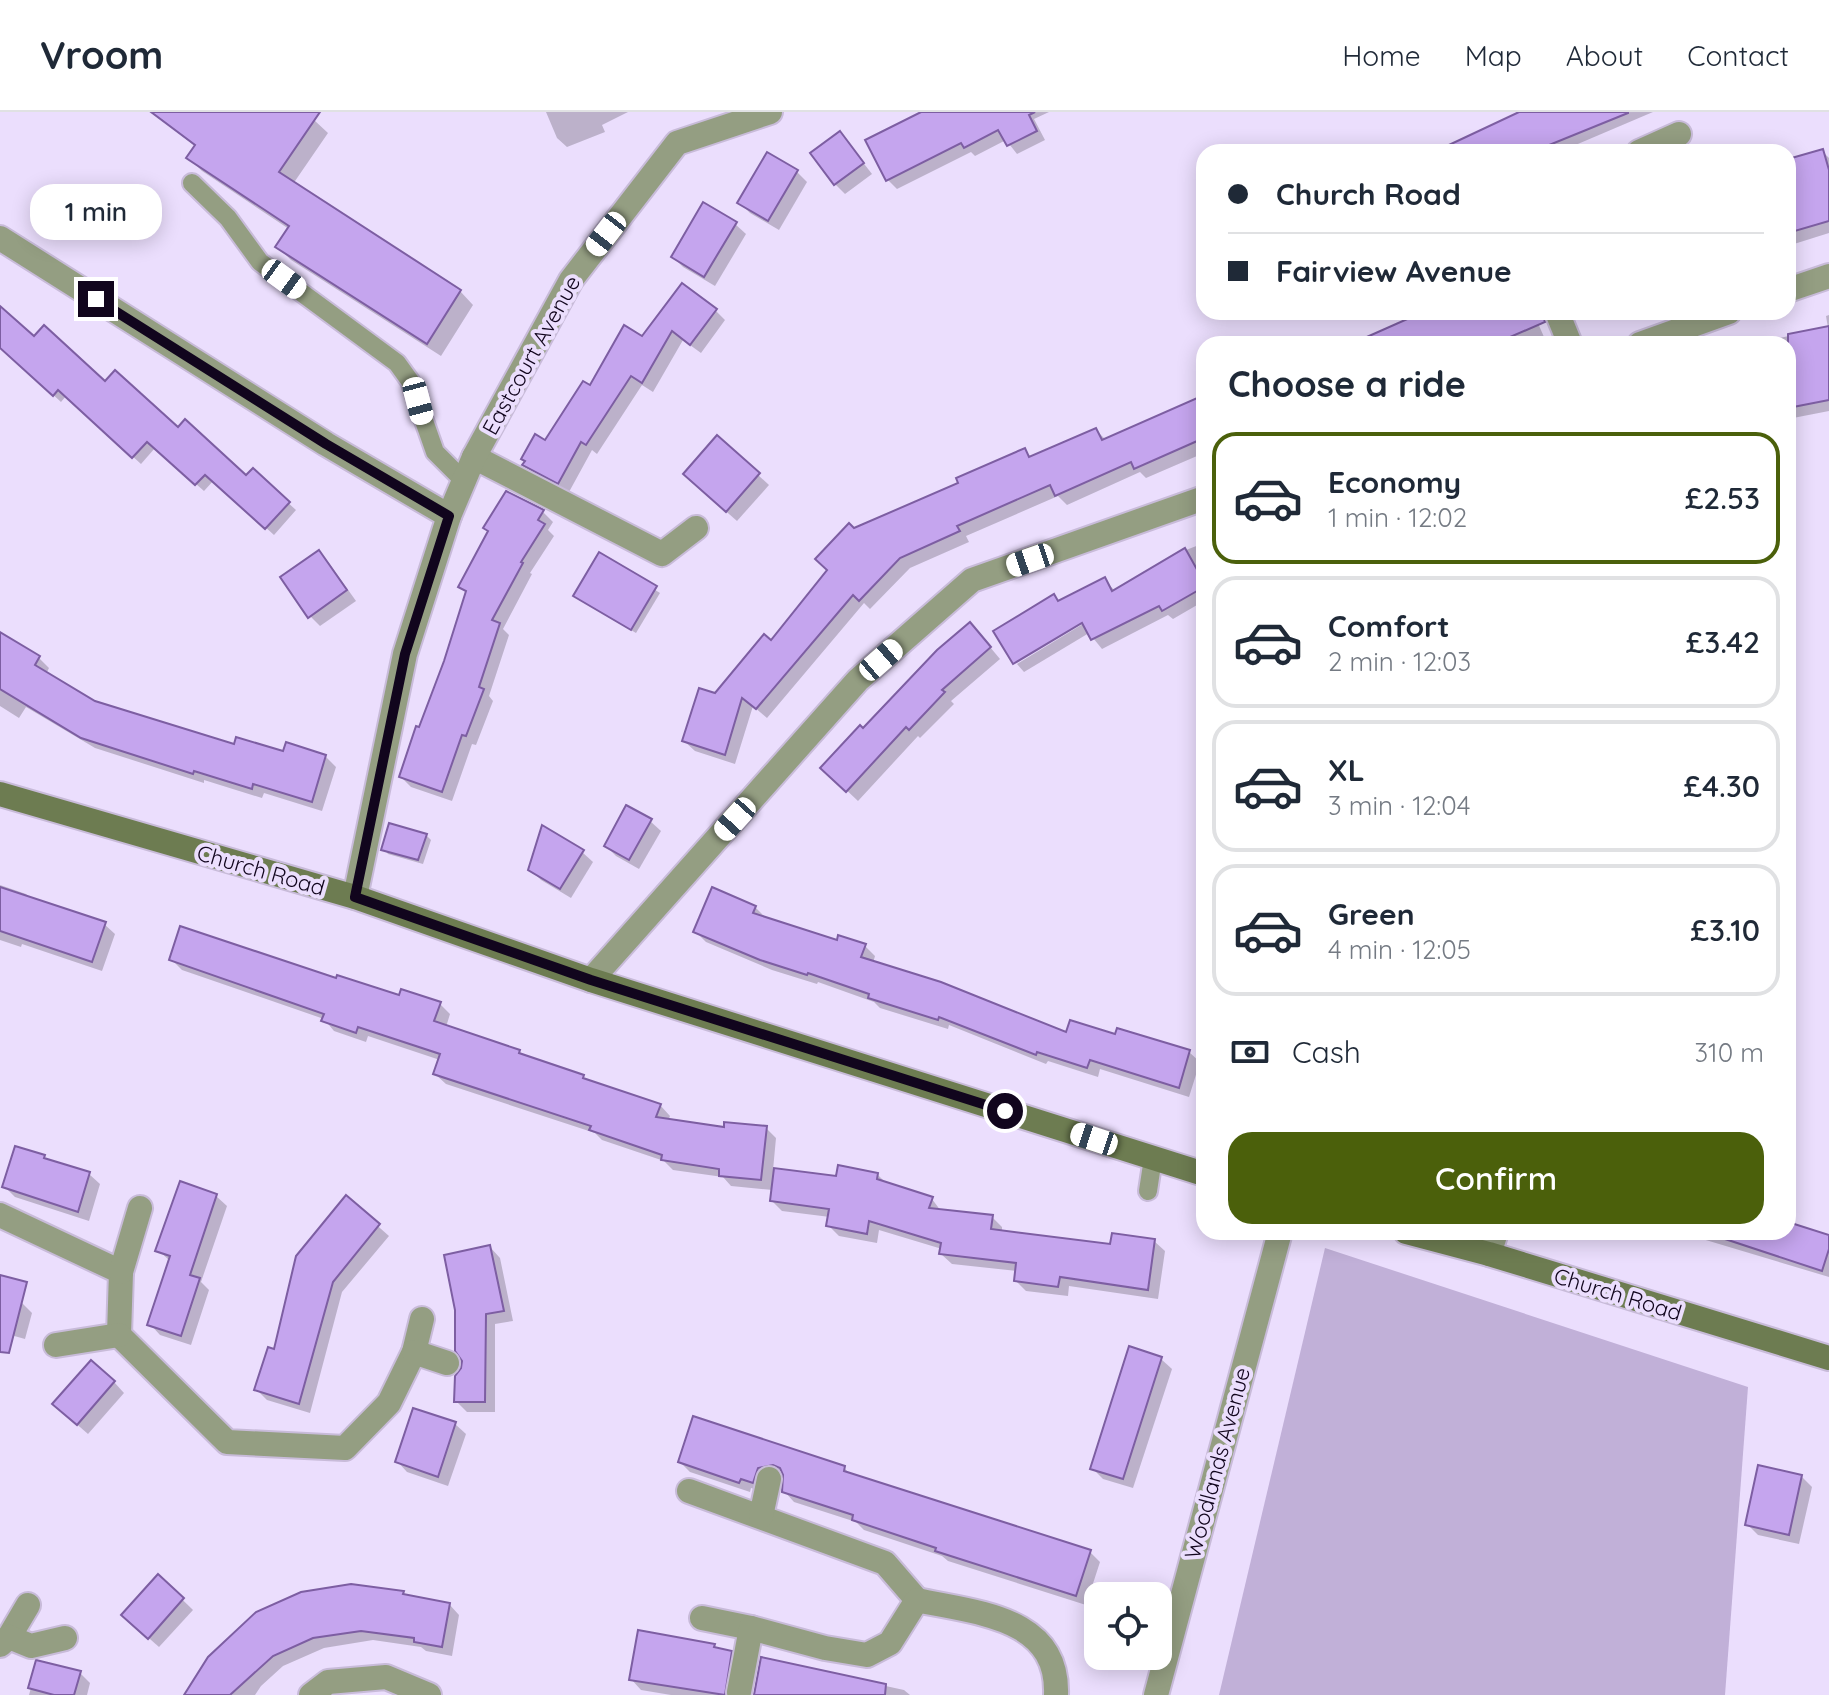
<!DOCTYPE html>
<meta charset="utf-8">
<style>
body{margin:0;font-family:Quicksand,sans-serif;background:#f6f6f7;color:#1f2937;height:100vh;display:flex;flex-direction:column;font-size:30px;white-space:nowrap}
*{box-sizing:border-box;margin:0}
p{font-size:26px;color:#747a83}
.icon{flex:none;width:44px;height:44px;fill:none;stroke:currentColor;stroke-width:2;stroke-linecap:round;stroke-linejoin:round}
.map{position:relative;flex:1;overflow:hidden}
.drawer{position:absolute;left:1196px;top:224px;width:600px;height:904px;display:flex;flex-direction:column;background:#fff;border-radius:24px;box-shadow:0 4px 20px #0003}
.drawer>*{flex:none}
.hud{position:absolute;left:1196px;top:32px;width:600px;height:176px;border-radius:24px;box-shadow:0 4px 20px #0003;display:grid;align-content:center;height:176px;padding:0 32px;background:#fff}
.fabs{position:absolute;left:1084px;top:1470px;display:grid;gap:16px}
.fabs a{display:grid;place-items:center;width:88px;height:88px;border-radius:16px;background:#fff;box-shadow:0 4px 20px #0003;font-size:40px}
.end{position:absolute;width:36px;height:36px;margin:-18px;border:10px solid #11051d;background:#fff;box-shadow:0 0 0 4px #fff}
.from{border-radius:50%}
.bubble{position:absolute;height:56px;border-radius:24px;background:#fff;box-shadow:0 4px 20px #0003;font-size:26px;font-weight:600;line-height:56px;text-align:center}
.car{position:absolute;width:24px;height:48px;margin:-24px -12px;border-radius:10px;box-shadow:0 0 6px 2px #0007;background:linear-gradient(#fff 24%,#345 0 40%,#fff 0 76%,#345 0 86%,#fff 0)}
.hud b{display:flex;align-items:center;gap:28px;height:76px;font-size:30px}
.hud b+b{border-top:2px solid #e0e1e3}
.hud i{width:20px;height:20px;background:#1f2937}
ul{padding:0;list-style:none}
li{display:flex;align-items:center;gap:24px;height:132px;margin:0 16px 12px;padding:0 16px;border:4px solid #e0e1e3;border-radius:24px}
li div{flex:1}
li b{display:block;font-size:30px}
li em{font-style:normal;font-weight:600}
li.active{border-color:#4b600b}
li>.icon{width:72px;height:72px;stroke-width:1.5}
h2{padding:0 32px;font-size:36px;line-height:96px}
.pay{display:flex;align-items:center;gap:20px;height:88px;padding:0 32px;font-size:30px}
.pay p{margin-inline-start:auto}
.primary-button{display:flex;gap:16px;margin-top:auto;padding:16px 32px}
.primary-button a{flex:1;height:92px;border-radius:24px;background:#4b600b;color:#fff;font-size:32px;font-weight:600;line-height:92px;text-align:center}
header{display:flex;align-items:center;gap:48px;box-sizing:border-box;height:112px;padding:0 40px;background:#fff;border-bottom:2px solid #e0e1e3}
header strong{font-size:38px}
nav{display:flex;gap:44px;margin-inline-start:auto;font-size:28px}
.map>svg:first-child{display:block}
.grass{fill:#c1b0d8}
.shadow{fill:#0003}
.building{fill:#c5a5ee;stroke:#7d5ea2;stroke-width:2}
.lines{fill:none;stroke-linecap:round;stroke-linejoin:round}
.service-casing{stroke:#c8bbd9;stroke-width:22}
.minor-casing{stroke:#c8bbd9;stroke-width:28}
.tertiary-casing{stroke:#c8bbd9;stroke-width:28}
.secondary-casing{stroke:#c8bbd9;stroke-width:28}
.service{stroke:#949e82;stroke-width:18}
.minor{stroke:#949e82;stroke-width:24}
.tertiary{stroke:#949e82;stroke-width:24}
.secondary{stroke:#6d7c51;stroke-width:24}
.route{stroke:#11051d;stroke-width:10}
.labels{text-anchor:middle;stroke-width:8;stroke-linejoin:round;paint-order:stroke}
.street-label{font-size:22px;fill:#11051d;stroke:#ebdefd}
</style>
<header>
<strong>Vroom</strong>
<nav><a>Home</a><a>Map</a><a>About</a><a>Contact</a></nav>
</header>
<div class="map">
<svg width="1829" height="1583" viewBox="0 0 1829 1583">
<rect width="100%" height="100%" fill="#ebdefd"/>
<!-- grass -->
<path class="grass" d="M1325 1136 1748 1275 1725 1583H1219Z"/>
<!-- shadow -->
<g class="shadow">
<path d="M152 0H303L314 8 328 21 293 72 460 179 473 193 441 244 291 148 278 135 289 117 202 59 189 46 196 35Z"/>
<path d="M546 0H628L602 13 605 20 567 35 557 26Z"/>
<path d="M924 0H1049L1034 7 1045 28 1017 42 1006 28 975 44 971 40 897 77 888 68Z"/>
<path d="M1524 0H1653L1559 40H1440Z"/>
<path d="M840 21 872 62 845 82 835 72Z"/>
<path d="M1822 39 1829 46V121L1794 132 1788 130V49Z"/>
<path d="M797 60 807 70 779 118 750 101 740 91Z"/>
<path d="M735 112 746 122 715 174 683 155 673 145Z"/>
<path d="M0 197 34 227 178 318 247 366 253 359 296 398 274 423 214 368 204 379 155 336 141 352 66 284 61 290 0 234Z"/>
<path d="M715 198 725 208 701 241 683 228 653 280 642 273 597 342 592 338 569 380 535 363 525 353 591 276 642 226Z"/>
<path d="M1428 200H1533L1544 225 1527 232H1352Z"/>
<path d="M1589 200H1609L1595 206Z"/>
<path d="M1829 203V299L1788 307V232H1749L1828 216 1826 204Z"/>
<path d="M1204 280V341L1146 366 1140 360 1067 393 1058 384 966 424 969 430 910 456 870 497 864 491 767 606 753 594 735 652 695 639 684 629 716 583 772 530 829 459 854 418 960 372 1024 338 1032 346 1096 318 1106 328 1198 288 1196 284Z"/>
<path d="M718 326 769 373 737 409 696 373Z"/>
<path d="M542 399 553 410 548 418 554 424 530 461 532 462 503 517 509 523 489 584 493 589 476 633 472 632 452 689 411 675 401 665 446 550 467 481 461 475Z"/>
<path d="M1204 431V489L1173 507 1168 503 1102 537 1089 521 1024 560 1017 552 1091 507 1060 491 1105 468 1115 479 1186 438Z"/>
<path d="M319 441 329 451 356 489 320 514 310 504Z"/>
<path d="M600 443 660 481 636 521 580 488Z"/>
<path d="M980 523 1000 547 951 589 954 592 920 626 918 624 858 689 823 656Z"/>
<path d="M3 524 39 546 49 556 46 562 94 591 235 635 325 644 336 655 322 699 264 681 262 686 204 668V671L95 636 26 595 19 606 0 594V529Z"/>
<path d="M650 709 661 719 639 757 616 744 606 734Z"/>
<path d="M426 723 431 728 423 752 388 742 384 737Z"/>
<path d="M582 740 593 750 571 786 541 768 530 757Z"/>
<path d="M0 773 26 782 31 787 104 812 115 822 102 859 22 832 21 835 0 828Z"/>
<path d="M755 795 766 806 838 830 865 834 875 844 873 851 1068 923 1116 925 1189 940 1200 950 1189 985 1100 957 1098 965 1048 949 1046 952 949 913 948 917 880 896 874 890 818 870 817 872 772 858 706 830 696 820Z"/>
<path d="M172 848 337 869 400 886 440 892 450 902 446 915 519 939 525 945 583 965 588 970 660 993 670 1004 668 1009 726 1017 766 1016 776 1026 773 1058 837 1066 877 1062 888 1073 932 1087 941 1099 992 1105 1002 1115V1120L1112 1134 1154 1129 1165 1139 1158 1187 1069 1174 1068 1184 1026 1179 1016 1169 1017 1159 952 1152 941 1142 942 1137 879 1118 877 1131 839 1124 828 1113 830 1105 782 1099 772 1089 773 1078 731 1074 723 1065 673 1058 664 1049 602 1028 595 1021 446 972 435 962 440 948 368 924 366 930 334 919 324 907 182 858Z"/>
<path d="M44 1045 48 1050 89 1062 100 1072 89 1109 15 1085 4 1074Z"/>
<path d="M216 1084 227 1094 201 1170 209 1178 191 1233 160 1223 150 1212 170 1149 158 1138Z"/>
<path d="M346 1086 389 1124 342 1180 310 1301 267 1288 257 1278Z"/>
<path d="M1788 1112 1829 1126V1165L1679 1120H1788Z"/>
<path d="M490 1135 500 1146 513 1209 495 1212V1300H467L456 1289Z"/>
<path d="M22 1191 32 1201 25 1227 0 1220V1193Z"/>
<path d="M1161 1247 1172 1257 1133 1376 1103 1367 1093 1357Z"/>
<path d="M114 1270 124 1281 88 1322 65 1302Z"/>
<path d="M694 1306 844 1356 852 1364 1090 1440 1100 1450 1086 1493 948 1449 942 1444 864 1418 856 1410 794 1390 784 1379 786 1362 769 1366 763 1380 751 1376 750 1380 690 1360 680 1350Z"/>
<path d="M455 1312 466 1322 448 1374 407 1360 397 1349Z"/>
<path d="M1801 1364 1812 1375 1799 1432 1758 1423 1747 1412Z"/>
<path d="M159 1465 193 1498 159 1535 134 1513Z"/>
<path d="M403 1481 407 1485 449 1492 459 1503 452 1544 426 1539 421 1535 373 1528 324 1536 283 1554 261 1574 255 1583H187Z"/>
<path d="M714 1534 718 1538 730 1540 741 1551 736 1583H671L641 1578 631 1567Z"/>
<path d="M762 1547 904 1578 910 1583H756Z"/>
<path d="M38 1550 80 1561 90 1571 87 1583H29Z"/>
</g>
<!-- building -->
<g class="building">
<path d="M151 0H320L279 60 461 178 427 232 275 135 289 114 186 46 195 33Z"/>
<path d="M921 0H1035L1029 3 1037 19 1007 34 998 18 964 36 961 31 886 69 865 28Z"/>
<path d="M1519 0H1628V1L1532 40H1434Z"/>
<path d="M840 19 864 51 834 73 810 41Z"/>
<path d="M1823 37 1829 58V109L1788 121V47Z"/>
<path d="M767 40 798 58 768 109 737 91Z"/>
<path d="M703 90 737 110 704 165 671 145Z"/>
<path d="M682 171 717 197 690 233 672 219 642 271 631 264 586 333 581 330 558 372 522 353 525 349 521 347 535 322 545 328 583 269 590 273 624 213 642 224Z"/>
<path d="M0 194 34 224 44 213 105 269 115 258 178 315 185 307 246 363 253 356 290 390 265 417 205 363 195 373 147 330 132 346 58 278 53 284 0 236Z"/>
<path d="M1423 200H1542L1545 210 1494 232H1351Z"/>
<path d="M1829 214V288L1788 296V222Z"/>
<path d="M1204 283V326L1134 357 1131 350 1055 384 1050 373 957 414 960 419 900 446 859 489 853 483 756 597 742 586 725 643 682 629 699 576 715 581 764 522 771 528 827 458 815 447 849 411 854 416 958 371 956 366 1025 336 1029 345 1096 316 1102 328Z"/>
<path d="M717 323 760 361 726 400 683 362Z"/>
<path d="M506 379 544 398 538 408 545 412 521 450 523 451 492 508 500 511 479 575 484 577 466 624 462 623 442 680 399 665 416 614 419 615 444 549 466 479 458 475 488 419 483 416Z"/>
<path d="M1185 436 1204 470V475L1162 499 1159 494 1091 528 1082 511 1013 552 993 519 1054 482 1058 489 1105 465 1112 479Z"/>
<path d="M319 438 347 478 308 506 280 465Z"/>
<path d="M599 440 657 474 631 518 573 484Z"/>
<path d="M970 510 991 535 942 578 945 580 909 618 906 615 846 680 820 656 860 613 863 616 937 538Z"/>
<path d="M0 520 40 544 35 553 95 589 234 632 236 625 283 639 286 630 326 643 312 690 253 672 252 677 194 659 193 662 81 626 0 577Z"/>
<path d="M626 693 652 707 629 748 604 734Z"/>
<path d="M389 711 427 722 418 748 381 738Z"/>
<path d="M542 713 584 738 560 777 528 758Z"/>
<path d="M0 775 106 810 92 850 0 819Z"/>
<path d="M712 775 756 794 753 801 837 828 838 823 866 832 861 845 941 870 1066 920 1070 908 1115 922 1117 916 1190 938 1179 976 1090 948 1087 956 1037 940 1036 943 939 905 938 908 868 886 869 882 808 861 807 863 760 848 693 820Z"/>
<path d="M180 814 336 866 337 863 399 883 401 877 441 890 434 909 520 938 519 941 584 963 583 966 661 992 656 1005 724 1015V1010L767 1014 761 1068 719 1064V1057L661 1048 662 1043 589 1018 591 1014 433 962 440 942 358 915 356 921 321 909 324 902 169 848Z"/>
<path d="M15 1034 45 1043 44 1046 90 1060 78 1100 2 1075Z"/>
<path d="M838 1053 878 1061 877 1067 933 1085 929 1096 993 1103 991 1117 1110 1132 1112 1121 1155 1127 1148 1178 1060 1165 1058 1175 1014 1169 1016 1151 939 1142 941 1131 869 1109 867 1122 826 1114 829 1097 770 1089 774 1056 836 1064Z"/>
<path d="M180 1069 217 1082 190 1163 200 1166 181 1224 147 1213 170 1144 155 1139Z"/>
<path d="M346 1083 380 1112 333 1170 299 1292 254 1278 268 1235 274 1237 296 1144Z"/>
<path d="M1788 1110 1829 1123V1137L1822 1159 1719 1125 1720 1120H1788Z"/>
<path d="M490 1133 504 1199 486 1202 485 1290H454L455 1264 461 1256 462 1249 455 1239V1198L444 1143Z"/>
<path d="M0 1163 27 1170 9 1241 0 1240Z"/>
<path d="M1129 1234 1162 1245 1123 1367 1090 1357Z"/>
<path d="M91 1248 115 1269 77 1313 52 1292Z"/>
<path d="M413 1296 456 1310 438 1365 395 1350Z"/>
<path d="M693 1304 845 1354 844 1359 1091 1438 1076 1484 935 1439 936 1436 852 1408 853 1403 782 1380 783 1363 780 1356 773 1353 758 1356 753 1371 741 1367 739 1371 678 1350Z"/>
<path d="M1758 1353 1802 1363 1789 1423 1745 1413Z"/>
<path d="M158 1462 184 1486 148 1527 121 1503Z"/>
<path d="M351 1472 404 1479 403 1482 450 1491 442 1535 414 1530V1526L361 1519 313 1526 273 1544 230 1583H184L208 1545 256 1500 301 1480Z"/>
<path d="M638 1518 715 1532 714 1535 732 1539 725 1583 629 1568Z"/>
<path d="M761 1545 886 1572 885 1583H754Z"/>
<path d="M36 1548 81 1559 74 1583H54L28 1576Z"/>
</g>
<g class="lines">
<!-- service casing -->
<g class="service-casing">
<g id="service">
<path d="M192 71 228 106 260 150 397 251 410 269 435 340 464 369"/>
<path d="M1148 1079 1153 1046"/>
</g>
</g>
<!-- minor casing -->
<g class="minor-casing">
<g id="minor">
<path d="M1639 40 1679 22"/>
<path d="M0 126 326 332 449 404"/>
<path d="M1788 178 1829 164"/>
<path d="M1557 200 1570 232"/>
<path d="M1640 232 1729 200"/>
<path d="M474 345 662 442 696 416"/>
<path d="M355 785 405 542 449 404 474 345 571 168 677 31 770 0"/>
<path d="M591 868 858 568 972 468 1204 386"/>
<path d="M0 1103 121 1160 119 1223 227 1330 345 1336 389 1291 414 1240 422 1207"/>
<path d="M1489 1142 1496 1120"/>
<path d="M121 1160 140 1096"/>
<path d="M56 1233 119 1223"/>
<path d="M414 1240 447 1251"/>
<path d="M689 1379 885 1451 917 1488"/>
<path d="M761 1404 769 1367"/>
<path d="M702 1506 751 1516"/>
<path d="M9 1525 28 1493"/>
<path d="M0 1533 9 1525 31 1534 65 1526"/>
<path d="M739 1580 751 1516 825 1536 867 1543 890 1531 917 1488C975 1501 1059 1504 1056 1583"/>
<path d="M311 1583 328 1570 386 1565 429 1583"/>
</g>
</g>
<!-- tertiary casing -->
<g class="tertiary-casing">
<path id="tertiary" d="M1156 1583 1280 1120"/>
</g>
<!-- secondary casing -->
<g class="secondary-casing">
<g id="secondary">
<path d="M0 682 355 785 591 868 1204 1062"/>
<path d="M1406 1120 1489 1142 1829 1246"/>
</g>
</g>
<!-- service -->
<use href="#service" class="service"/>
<!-- minor -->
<use href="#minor" class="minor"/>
<!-- tertiary -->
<use href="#tertiary" class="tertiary"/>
<!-- secondary -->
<use href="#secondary" class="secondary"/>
</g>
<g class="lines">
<!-- route -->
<path class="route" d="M96 187 326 332 449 404 405 542 355 785 591 868 1005 999"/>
</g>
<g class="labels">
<!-- street labels -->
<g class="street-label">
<text transform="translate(531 243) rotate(-61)" y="8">Eastcourt Avenue</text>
<text transform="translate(261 758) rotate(16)" y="8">Church Road</text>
<text transform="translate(1618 1182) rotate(17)" y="8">Church Road</text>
<text transform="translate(1217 1351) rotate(-75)" y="8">Woodlands Avenue</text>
</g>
</g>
</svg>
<div class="fabs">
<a><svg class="icon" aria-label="locate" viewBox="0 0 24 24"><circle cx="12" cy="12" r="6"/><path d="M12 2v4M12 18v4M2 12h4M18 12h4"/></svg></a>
</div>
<i class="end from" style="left:1005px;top:999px"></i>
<i class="end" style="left:96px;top:187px"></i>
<div class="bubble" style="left:30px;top:72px;width:132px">1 min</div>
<i class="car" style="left:606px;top:122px;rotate:218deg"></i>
<i class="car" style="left:284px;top:167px;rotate:126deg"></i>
<i class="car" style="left:418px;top:289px;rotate:165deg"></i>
<i class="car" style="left:1030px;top:448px;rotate:251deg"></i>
<i class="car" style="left:881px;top:548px;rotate:49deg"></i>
<i class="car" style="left:735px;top:707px;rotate:222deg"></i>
<i class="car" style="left:1094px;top:1027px;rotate:288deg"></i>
<div class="hud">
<b><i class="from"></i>Church Road</b>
<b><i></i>Fairview Avenue</b>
</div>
<section class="drawer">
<h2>Choose a ride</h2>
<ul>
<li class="active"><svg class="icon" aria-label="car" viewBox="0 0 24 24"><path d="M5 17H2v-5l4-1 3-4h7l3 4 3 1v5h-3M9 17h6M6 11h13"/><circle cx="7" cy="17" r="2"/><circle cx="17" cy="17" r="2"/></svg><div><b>Economy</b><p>1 min · 12:02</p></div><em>£2.53</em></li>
<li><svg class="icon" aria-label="car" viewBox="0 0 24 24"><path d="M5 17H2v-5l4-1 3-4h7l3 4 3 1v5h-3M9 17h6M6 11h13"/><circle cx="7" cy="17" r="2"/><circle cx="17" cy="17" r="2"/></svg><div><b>Comfort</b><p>2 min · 12:03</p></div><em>£3.42</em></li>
<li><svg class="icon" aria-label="car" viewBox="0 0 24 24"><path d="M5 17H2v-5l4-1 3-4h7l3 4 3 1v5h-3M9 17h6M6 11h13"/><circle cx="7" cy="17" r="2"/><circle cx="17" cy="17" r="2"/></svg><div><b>XL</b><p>3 min · 12:04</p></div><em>£4.30</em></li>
<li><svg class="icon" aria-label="car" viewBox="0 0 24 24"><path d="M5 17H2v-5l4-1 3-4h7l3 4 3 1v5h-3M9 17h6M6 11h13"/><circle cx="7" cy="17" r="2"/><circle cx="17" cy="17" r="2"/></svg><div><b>Green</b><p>4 min · 12:05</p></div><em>£3.10</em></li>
</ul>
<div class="pay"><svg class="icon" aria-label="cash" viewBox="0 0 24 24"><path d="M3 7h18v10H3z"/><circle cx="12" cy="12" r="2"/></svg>Cash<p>310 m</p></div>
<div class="primary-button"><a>Confirm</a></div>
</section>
</div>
